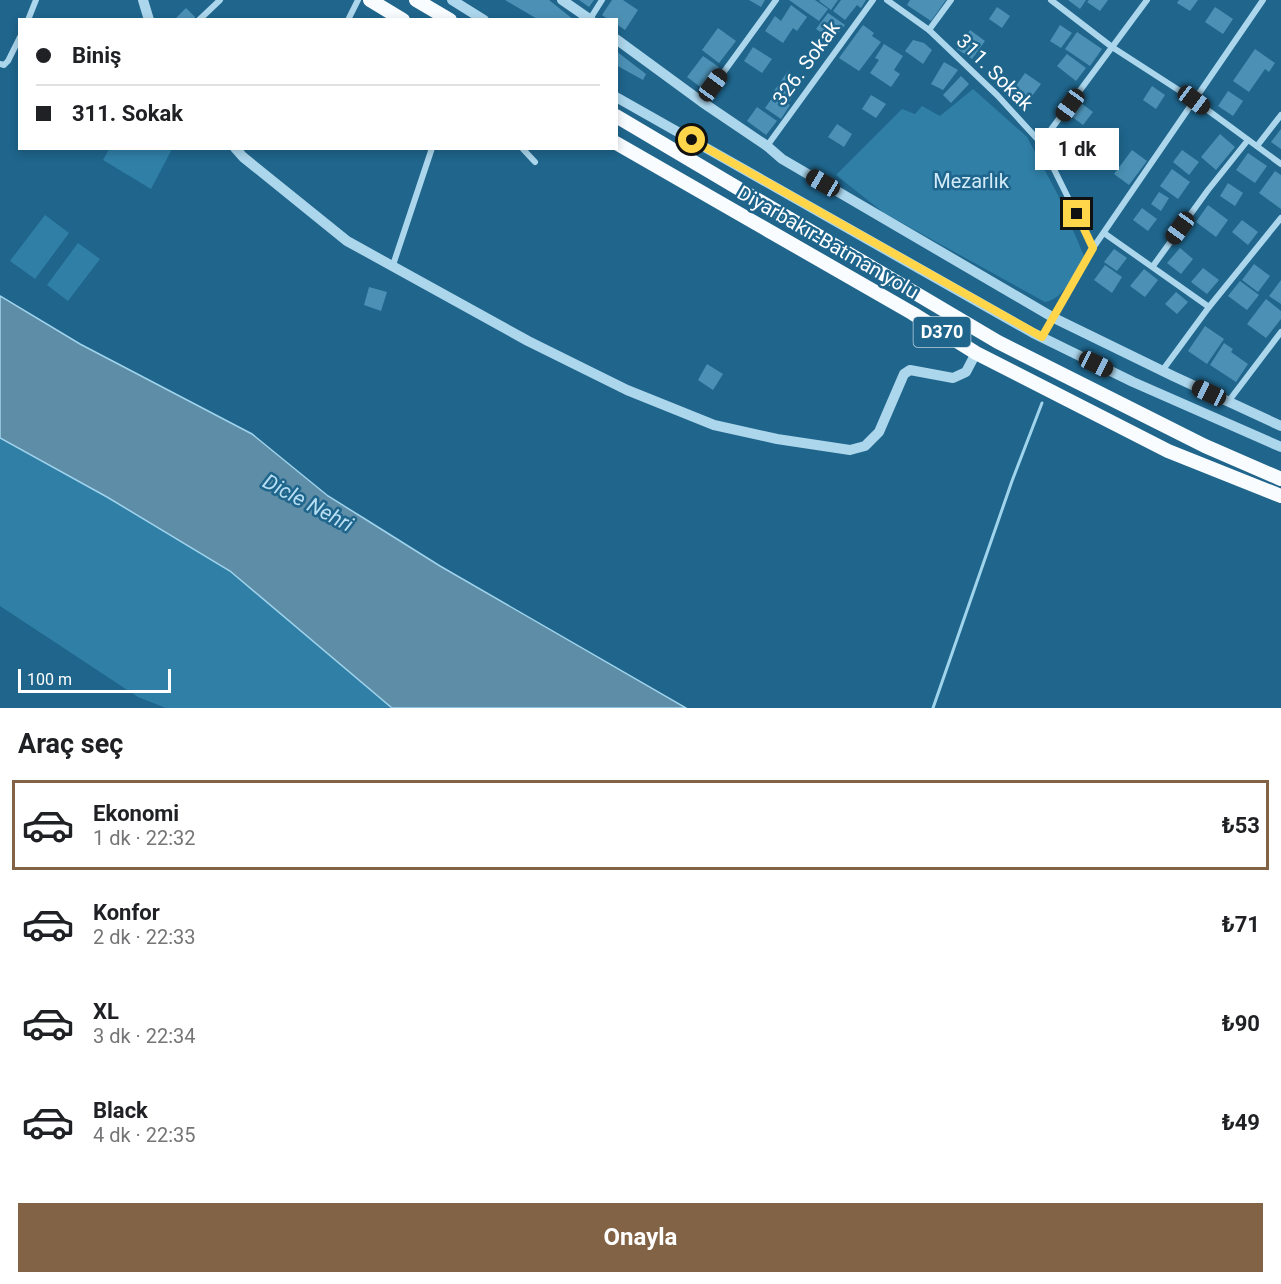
<!DOCTYPE html>
<html lang="tr">
<meta charset="utf-8">
<style>
body{margin:0;font-family:Roboto,sans-serif;background:#f2f2f2;color:#202124;height:100vh;display:flex;flex-direction:column;font-size:22px;white-space:nowrap}
*{box-sizing:border-box;margin:0}
p{font-size:20px;color:#757577}
.icon{flex:none;width:33px;height:33px;fill:none;stroke:currentColor;stroke-width:2;stroke-linecap:round;stroke-linejoin:round}
.map{position:relative;height:708px;overflow:hidden}
.side{display:flex;flex-direction:column;background:#fff;flex:1}
.side>*{flex:none}
.hud{position:absolute;left:18px;top:18px;width:600px;height:132px;border-radius:0px;box-shadow:0 3px 9px #0003;display:grid;align-content:center;height:132px;padding:0 18px;background:#fff}
.scale{position:absolute;left:18px;bottom:15px;width:153px;box-sizing:border-box;padding-left:6px;border:3px solid #fff;border-top:0;font-size:16px;line-height:21px;white-space:nowrap;color:#fff;-webkit-text-stroke:4px #1f658c;paint-order:stroke}
.end{position:absolute;width:27px;height:27px;margin:-14px;border:8px solid #ffd54a;background:#111;box-shadow:0 0 0 3px #111}
.from{border-radius:50%}
.bubble{position:absolute;height:42px;border-radius:0px;background:#fff;box-shadow:0 3px 9px #0003;font-size:20px;font-weight:700;line-height:42px;text-align:center}
.car{position:absolute;width:18px;height:36px;margin:-18px -9px;border-radius:8px;box-shadow:0 0 4px 2px #0007;background:linear-gradient(#222 24%,#8ab4d8 0 40%,#222 0 76%,#8ab4d8 0 86%,#222 0)}
.hud b{display:flex;align-items:center;gap:21px;height:57px;font-size:22px}
.hud b+b{border-top:2px solid #e0e0e0}
.hud i{width:15px;height:15px;background:#202124}
ul{padding:0;list-style:none}
li{display:flex;align-items:center;gap:18px;height:90px;margin:0 12px 9px;padding:0 6px;border:3px solid transparent;border-radius:0px}
li div{flex:1}
li b{display:block;font-size:22px}
li em{font-style:normal;font-weight:700}
li.on{border-color:#826345}
li>.icon{width:54px;height:54px;stroke-width:1.5}
h2{padding:0 18px;font-size:27px;line-height:72px}
.cta{display:flex;gap:12px;margin-top:auto;padding:12px 18px}
.cta a{flex:1;height:69px;border-radius:0px;background:#826345;color:#fff;font-size:24px;font-weight:700;line-height:69px;text-align:center}
.map>svg:first-child{display:block}
.green{fill:#307fa7}
.water{fill:#5e8da7;stroke:#a0d4ed;stroke-width:1.5}
.lines{fill:none;stroke-linecap:round;stroke-linejoin:round}
.stream{stroke:#a0d4ed;stroke-width:3}
.building{fill:#4c91b5}
.minor{stroke:#acd6ec;stroke-width:6}
.tertiary{stroke:#acd6ec;stroke-width:10}
.trunk{stroke:#f8fcfe;stroke-width:14}
.route{stroke:#ffd54a;stroke-width:8}
.labels{text-anchor:middle;stroke-width:5;stroke-linejoin:round;paint-order:stroke}
.shield{fill:#1f658c;stroke:#bcd1dc;stroke-width:1.5}
.shield-label{font-size:18px;font-weight:bold;fill:#fff}
.street-label{font-size:20px;fill:#fff;stroke:#1f658c}
.park-label{font-size:20px;fill:#d2ebf9;stroke:#1f658c}
.water-label{font-size:21px;font-style:italic;fill:#b8dff3;stroke:#1f658c}
</style>
<div class="map">
<svg width="1281" height="708" viewBox="0 0 1281 708">
<rect width="100%" height="100%" fill="#1f658c"/>
<!-- green -->
<g class="green">
<path d="M973 89 1027 137 1058 195 1084 256C1075 271 1065 299 1045 302L884 213 836 175 902 109 915 114 922 106 940 116Z"/>
<path d="M109 149V148L172 149 151 189 103 160Z"/>
<path d="M45 215 69 233 35 279 10 261Z"/>
<path d="M78 243 100 259 68 301 47 285Z"/>
<path d="M0 438 107 497 230 571 392 708H166L138 697 0 606Z"/>
</g>
<!-- water -->
<path class="water" d="M0 296 80 344 252 434 328 496 365 519 440 566 686 708H392L230 571 107 497 0 438Z"/>
<g class="lines">
<!-- stream -->
<path class="stream" d="M933 708 1012 481 1042 403"/>
</g>
<!-- building -->
<g class="building">
<path d="M505 0H549L574 20H539Z"/>
<path d="M579 0H594L589 7Z"/>
<path d="M612 0H623L638 10 625 30 616 24V20H609L602 15Z"/>
<path d="M749 0H765L761 7Z"/>
<path d="M789 0H815L828 9 819 21Z"/>
<path d="M820 0H838L831 10 819 1Z"/>
<path d="M841 0H866L861 8 857 5 845 20 833 11Z"/>
<path d="M910 0H946L931 21 907 5Z"/>
<path d="M1068 0H1086L1080 9Z"/>
<path d="M1089 0H1108L1100 11 1087 2Z"/>
<path d="M1179 0H1198L1190 11 1177 3Z"/>
<path d="M791 5 807 17 797 31 793 28 783 43 765 31 775 16 781 21Z"/>
<path d="M997 7 1010 16 1002 28 989 19Z"/>
<path d="M1215 7 1233 19 1223 34 1205 22Z"/>
<path d="M186 8 195 17 193 20H174Z"/>
<path d="M828 13 845 25 833 40 816 29Z"/>
<path d="M863 25 874 33 872 36 881 42 859 71 839 58Z"/>
<path d="M1060 25 1072 33 1061 48 1050 41Z"/>
<path d="M718 28 736 41 719 63 702 50Z"/>
<path d="M970 30 985 41 972 59 957 49Z"/>
<path d="M1077 32 1102 49 1090 66 1065 49Z"/>
<path d="M913 40 924 43 932 50 923 64 905 51Z"/>
<path d="M884 44 903 56 894 70 900 74 891 87 870 73 879 60 875 58Z"/>
<path d="M753 47 772 59 762 73 744 61Z"/>
<path d="M1255 49 1275 63 1269 72 1265 69 1249 92 1233 81Z"/>
<path d="M616 51 646 74 643 80 616 65Z"/>
<path d="M1067 54 1086 68 1076 81 1057 66Z"/>
<path d="M703 56 719 67 703 89 687 77Z"/>
<path d="M944 62 958 70 943 90 931 84Z"/>
<path d="M788 71 803 82 789 102 774 91Z"/>
<path d="M1025 73 1041 84 1026 104 1011 93Z"/>
<path d="M961 76 969 84 951 103 943 95Z"/>
<path d="M1152 86 1165 95 1156 109 1143 100Z"/>
<path d="M1228 91 1243 101 1233 116 1218 106Z"/>
<path d="M775 94 790 105 781 119 765 108Z"/>
<path d="M871 95 886 104 876 118 862 109Z"/>
<path d="M1081 103 1093 112 1083 125 1071 116Z"/>
<path d="M757 107 777 121 766 135 747 121Z"/>
<path d="M837 124 852 134 844 147 828 137Z"/>
<path d="M1281 129V149L1271 142Z"/>
<path d="M1220 134 1235 147 1216 170 1201 157Z"/>
<path d="M1132 150 1147 161 1129 185 1114 174Z"/>
<path d="M1182 150 1199 162 1189 175 1173 162Z"/>
<path d="M1248 153 1267 166 1255 183 1236 170Z"/>
<path d="M1172 169 1190 182 1178 199 1160 186Z"/>
<path d="M1275 171 1281 175V209L1259 193Z"/>
<path d="M1228 183 1243 193 1235 206 1220 196Z"/>
<path d="M1159 192 1169 198 1161 211 1151 204Z"/>
<path d="M1208 205 1228 220 1216 237 1196 222Z"/>
<path d="M1142 208 1157 219 1148 231 1133 220Z"/>
<path d="M1242 220 1258 232 1248 245 1232 232Z"/>
<path d="M1180 248 1193 259 1181 274 1167 263Z"/>
<path d="M1114 249 1127 258 1117 271 1104 262Z"/>
<path d="M1254 264 1270 276 1258 292 1242 280Z"/>
<path d="M1105 265 1122 277 1112 293 1094 280Z"/>
<path d="M1203 268 1219 280 1207 294 1191 282Z"/>
<path d="M1144 269 1158 280 1145 297 1130 286Z"/>
<path d="M1281 280V304L1269 296Z"/>
<path d="M1240 281 1259 295 1247 310 1228 296Z"/>
<path d="M369 287 387 292 381 311 364 305Z"/>
<path d="M1176 292 1188 302 1177 314 1165 304Z"/>
<path d="M1266 299 1281 311V319L1266 338 1247 324Z"/>
<path d="M1205 326 1224 339 1207 364 1188 351Z"/>
<path d="M1224 343 1233 349 1231 352 1248 364 1236 382 1210 365Z"/>
<path d="M707 364 723 374 713 390 698 380Z"/>
</g>
<g class="lines">
<!-- minor -->
<g class="minor">
<path d="M887 0 929 30 997 95 1041 143 1093 248"/>
<path d="M1051 0 1112 47 1194 100 1281 164"/>
<path d="M590 19 602 0"/>
<path d="M28 20 36 0"/>
<path d="M199 20 220 0"/>
<path d="M348 20 358 0"/>
<path d="M929 30 951 0"/>
<path d="M0 64 4 65 8 61 20 37"/>
<path d="M702 102 776 0"/>
<path d="M1041 143 1147 0"/>
<path d="M767 146 873 0"/>
<path d="M1257 146 1281 115"/>
<path d="M522 148 535 162"/>
<path d="M1104 233 1209 307"/>
<path d="M393 265 432 148"/>
<path d="M1153 266 1208 190 1248 140"/>
<path d="M1042 337 1093 248 1263 0"/>
<path d="M1162 371 1209 307 1281 218"/>
<path d="M1228 402 1281 332"/>
</g>
<!-- tertiary -->
<g class="tertiary">
<path d="M143 0 149 20"/>
<path d="M452 0 484 20"/>
<path d="M562 0 591 20"/>
<path d="M616 39 702 102 767 146 782 159 1054 318 1173 376 1281 426"/>
<path d="M616 97 1033 333 1133 382 1281 447"/>
<path d="M235 148 243 157 347 241 528 341 627 390 714 425 777 439 850 450 865 446 879 432 904 374 910 370 953 378 966 372 976 353"/>
</g>
<!-- trunk -->
<g class="trunk">
<path d="M370 0 403 20"/>
<path d="M416 0 450 20"/>
<path d="M616 116 998 342 1205 446 1281 479"/>
<path d="M616 143 912 313 976 353 1168 451 1281 496"/>
</g>
</g>
<g class="lines">
<!-- route -->
<path class="route" d="M692 140 1042 337 1093 248 1077 214"/>
</g>
<g class="labels">
<!-- shield labels -->
<rect class="shield" x="913.5" y="317" width="57" height="30" rx="4.5"/>
<g class="shield-label">
<text x="942" y="338">D370</text>
</g>
<!-- street labels -->
<g class="street-label">
<text transform="translate(806 63) rotate(-54)" y="7">326. Sokak</text>
<text transform="translate(995 72) rotate(45)" y="7">311. Sokak</text>
<text transform="translate(828 242) rotate(30)" y="7">Diyarbakır-Batman yolu</text>
</g>
<!-- park labels -->
<g class="park-label">
<text x="971" y="188">Mezarlık</text>
</g>
<!-- water labels -->
<g class="water-label">
<text transform="translate(308 503) rotate(28)" y="7">Dicle Nehri</text>
</g>
</g>
</svg>
<div class="scale">100 m</div>
<i class="end from" style="left:692px;top:140px"></i>
<i class="end" style="left:1077px;top:214px"></i>
<div class="bubble" style="left:1035px;top:128px;width:84px">1 dk</div>
<i class="car" style="left:713px;top:85px;rotate:36deg"></i>
<i class="car" style="left:1194px;top:100px;rotate:127deg"></i>
<i class="car" style="left:1070px;top:105px;rotate:216deg"></i>
<i class="car" style="left:823px;top:183px;rotate:300deg"></i>
<i class="car" style="left:1180px;top:228px;rotate:216deg"></i>
<i class="car" style="left:1096px;top:364px;rotate:116deg"></i>
<i class="car" style="left:1209px;top:393px;rotate:295deg"></i>
<div class="hud">
<b><i class="from"></i>Biniş</b>
<b><i></i>311. Sokak</b>
</div>
</div>
<section class="side">
<h2>Araç seç</h2>
<ul>
<li class="on"><svg class="icon" aria-label="car" viewBox="0 0 24 24"><path d="M5 17H2v-5l4-1 3-4h7l3 4 3 1v5h-3M9 17h6M6 11h13"/><circle cx="7" cy="17" r="2"/><circle cx="17" cy="17" r="2"/></svg><div><b>Ekonomi</b><p>1 dk · 22:32</p></div><em>₺53</em></li>
<li><svg class="icon" aria-label="car" viewBox="0 0 24 24"><path d="M5 17H2v-5l4-1 3-4h7l3 4 3 1v5h-3M9 17h6M6 11h13"/><circle cx="7" cy="17" r="2"/><circle cx="17" cy="17" r="2"/></svg><div><b>Konfor</b><p>2 dk · 22:33</p></div><em>₺71</em></li>
<li><svg class="icon" aria-label="car" viewBox="0 0 24 24"><path d="M5 17H2v-5l4-1 3-4h7l3 4 3 1v5h-3M9 17h6M6 11h13"/><circle cx="7" cy="17" r="2"/><circle cx="17" cy="17" r="2"/></svg><div><b>XL</b><p>3 dk · 22:34</p></div><em>₺90</em></li>
<li><svg class="icon" aria-label="car" viewBox="0 0 24 24"><path d="M5 17H2v-5l4-1 3-4h7l3 4 3 1v5h-3M9 17h6M6 11h13"/><circle cx="7" cy="17" r="2"/><circle cx="17" cy="17" r="2"/></svg><div><b>Black</b><p>4 dk · 22:35</p></div><em>₺49</em></li>
</ul>
<div class="cta"><a>Onayla</a></div>
</section>
